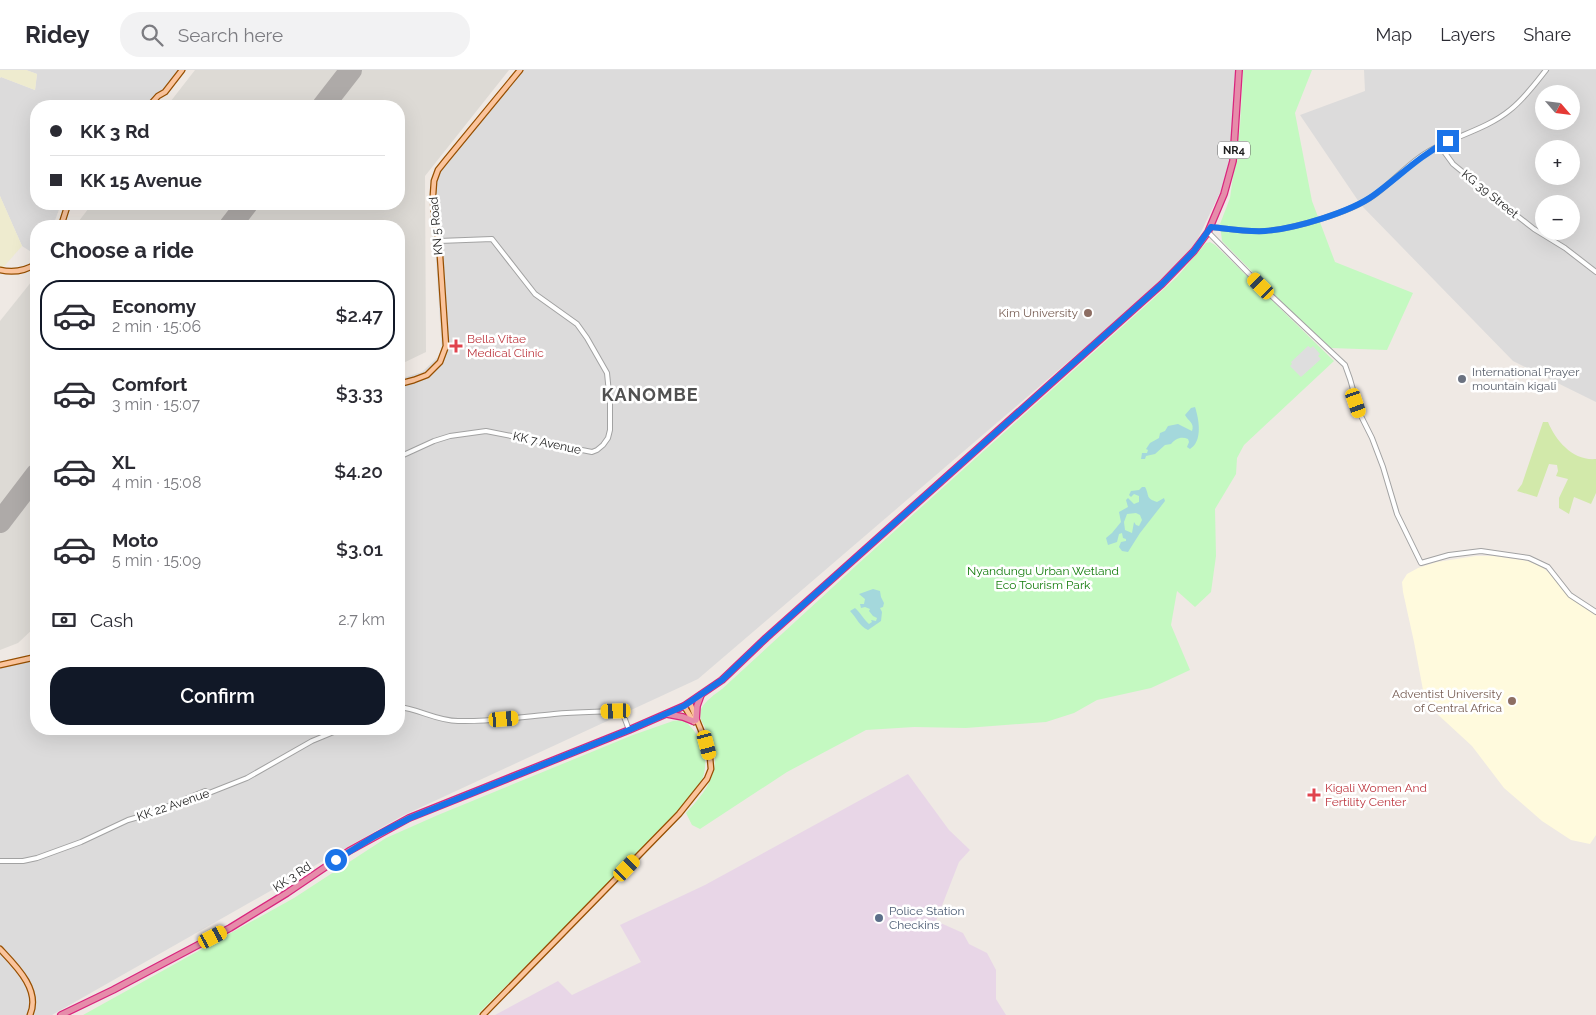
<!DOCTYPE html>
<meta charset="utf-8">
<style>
body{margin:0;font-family:Raleway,sans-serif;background:#f2f2f3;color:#2b2b33;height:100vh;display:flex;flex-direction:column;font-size:19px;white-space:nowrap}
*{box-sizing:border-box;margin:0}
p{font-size:16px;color:#7c7c81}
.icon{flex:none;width:28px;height:28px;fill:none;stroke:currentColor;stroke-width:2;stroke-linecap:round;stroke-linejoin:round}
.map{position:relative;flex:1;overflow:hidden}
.sheet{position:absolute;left:30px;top:150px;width:375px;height:515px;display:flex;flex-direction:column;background:#fff;border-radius:20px;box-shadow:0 5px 20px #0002}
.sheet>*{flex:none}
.hud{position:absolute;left:30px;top:30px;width:375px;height:110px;border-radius:20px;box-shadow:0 5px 20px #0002;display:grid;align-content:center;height:110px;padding:0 20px;background:#fff}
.needle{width:32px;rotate:118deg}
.buttons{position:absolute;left:1535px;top:15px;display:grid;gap:10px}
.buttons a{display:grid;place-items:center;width:45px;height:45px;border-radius:50%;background:#fff;box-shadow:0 5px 20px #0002;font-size:25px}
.end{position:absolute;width:22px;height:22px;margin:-11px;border:6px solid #1a73e8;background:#fff;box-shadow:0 0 0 2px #fff}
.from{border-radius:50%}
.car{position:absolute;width:15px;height:30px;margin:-15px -8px;border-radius:6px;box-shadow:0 0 4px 1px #0007;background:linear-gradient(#f5c518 24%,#345 0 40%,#f5c518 0 76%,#345 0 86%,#f5c518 0)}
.hud b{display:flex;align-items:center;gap:18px;height:48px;font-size:19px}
.hud b+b{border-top:1px solid #e1e1e2}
.hud i{width:12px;height:12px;background:#2b2b33}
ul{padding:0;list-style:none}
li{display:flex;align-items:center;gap:15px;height:70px;margin:0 10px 8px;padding:0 10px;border:2px solid transparent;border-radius:20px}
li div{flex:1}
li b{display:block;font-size:19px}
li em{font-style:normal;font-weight:600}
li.selected{border-color:#111827}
li>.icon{width:45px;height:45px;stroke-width:1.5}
h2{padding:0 20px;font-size:22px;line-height:60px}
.pay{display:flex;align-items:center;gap:12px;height:55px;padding:0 20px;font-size:19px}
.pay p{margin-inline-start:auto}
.button{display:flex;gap:10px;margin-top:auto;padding:10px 20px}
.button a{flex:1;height:58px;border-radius:20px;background:#111827;color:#fff;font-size:20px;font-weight:600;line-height:58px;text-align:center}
header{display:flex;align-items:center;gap:30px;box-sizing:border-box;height:70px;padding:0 25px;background:#fff;border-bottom:1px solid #e1e1e2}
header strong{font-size:24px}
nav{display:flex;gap:28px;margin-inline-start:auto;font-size:18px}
.search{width:350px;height:45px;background:#f2f2f3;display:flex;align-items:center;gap:12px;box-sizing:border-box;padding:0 18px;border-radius:20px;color:#7c7c81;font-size:19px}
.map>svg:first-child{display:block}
.residential{fill:#dcdbdb;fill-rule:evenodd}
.industrial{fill:#e8d6e7}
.education{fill:#fffadd}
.airport{fill:#dddad5}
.farmland{fill:#eeebcf}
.grass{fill:#d2e9aa}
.park{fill:#c4f9c1}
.parking{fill:#dedede}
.water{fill:#a4d8dc;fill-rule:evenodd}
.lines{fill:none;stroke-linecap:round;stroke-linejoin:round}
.runway{stroke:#aeaaa8;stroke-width:22}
.minor-casing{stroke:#a2a2a2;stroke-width:6}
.major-casing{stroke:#974f01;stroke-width:7}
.highway-casing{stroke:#d9257d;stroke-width:8}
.minor{stroke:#fff;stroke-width:4}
.major{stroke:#fbc49c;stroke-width:4.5}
.highway{stroke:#e68caa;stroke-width:5.5}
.route{stroke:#1a73e8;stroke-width:6}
.education-dot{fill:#8d6e63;stroke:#fff;stroke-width:2}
.health-dot{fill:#e0444e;stroke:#fff;stroke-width:2}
.worship-dot{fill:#6b7280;stroke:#fff;stroke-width:2}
.service-dot{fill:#5c6f8a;stroke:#fff;stroke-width:2}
.labels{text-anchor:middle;stroke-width:5;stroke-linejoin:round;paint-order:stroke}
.shield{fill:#fff;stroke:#626262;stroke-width:1}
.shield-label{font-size:11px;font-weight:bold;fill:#1e1e1e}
.street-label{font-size:12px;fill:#1e1e1e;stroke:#fff}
.education-label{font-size:12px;fill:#785e54;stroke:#fff;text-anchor:end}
.health-label{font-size:12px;fill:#be3a42;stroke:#fff;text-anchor:start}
.worship-label{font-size:12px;fill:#5b616d;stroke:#fff;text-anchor:start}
.park-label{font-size:12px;fill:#137c0c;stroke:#fff}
.service-label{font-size:12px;fill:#4e5e75;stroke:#fff;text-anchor:start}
.district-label{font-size:18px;font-weight:bold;letter-spacing:1px;fill:#515151;stroke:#fff}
</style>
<header>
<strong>Ridey</strong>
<div class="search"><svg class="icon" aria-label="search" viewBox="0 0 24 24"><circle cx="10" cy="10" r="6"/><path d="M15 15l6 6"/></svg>Search here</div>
<nav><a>Map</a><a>Layers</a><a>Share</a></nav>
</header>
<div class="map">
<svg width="1596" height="945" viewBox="0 0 1596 945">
<rect width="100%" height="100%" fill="#efe9e4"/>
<!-- residential -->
<g class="residential">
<path d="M26 0H179L171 13 147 36H36V134H61L53 156H36V185L22 176 0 126V8L1 7 35 20 37 4Z"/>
<path d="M518 0H1236L1228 106 1188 189 698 609 402 746 52 945H0V593L36 584V659H399V309L422 302 442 283 431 110Z"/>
<path d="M1364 0H1596V332L1513 291 1361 135 1300 45 1365 21ZM1544 24H1571V51H1544ZM1544 79H1571V106H1544ZM1544 134H1571V161H1544Z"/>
</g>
<!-- industrial -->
<path class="industrial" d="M908 704 949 760 970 780 959 792 936 851 963 863 969 874 987 883 996 900V929L1006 945H495L558 911 572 925 641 892 620 855 705 815Z"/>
<!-- education -->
<path class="education" d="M1476 486H1493L1527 491 1541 496 1556 509 1566 524 1596 544V765L1590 774 1571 770 1542 751 1504 718 1472 676 1434 641 1423 620 1414 572 1403 522 1402 512 1407 504 1418 498 1437 492Z"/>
<!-- airport -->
<g class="airport">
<path d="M195 0H509L425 106 426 282 399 295V156H75L92 134H399V36H167Z"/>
<path d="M36 206V556L18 573 0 580V251Z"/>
</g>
<!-- farmland -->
<g class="farmland">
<path d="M0 0H26L37 4 35 20 1 7 0 8Z"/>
<path d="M0 126 22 176 0 201Z"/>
</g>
<!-- grass -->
<path class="grass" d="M1543 352H1548C1556 371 1573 391 1596 389V423L1591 434 1574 427 1569 444 1559 438V428L1568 409 1556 406 1558 401 1557 395 1549 394 1537 427 1517 421 1522 414Z"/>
<!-- park -->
<g class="park">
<path d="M1243 0H1312L1295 43 1312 131 1335 192 1413 223 1387 280 1331 278 1287 237 1222 171 1220 154 1230 128 1240 57Z"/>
<path d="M1210 172 1215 175 1334 291 1244 375 1237 388 1236 404 1215 439 1216 486 1211 522 1195 537 1177 521 1171 555 1190 600 1151 618 1097 630 1074 643 1046 652 966 658 914 657 866 660 787 702 700 759 692 755 686 743C702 726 719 706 714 681 708 648 682 647 722 619L858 494 1152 230 1177 207 1206 173Z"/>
<path d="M683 650C700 662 710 687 703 707 695 727 666 752 651 768 595 828 535 886 477 945H83L294 828 386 768 438 745 633 665 673 651Z"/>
</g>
<!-- parking -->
<path class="parking" d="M1308 276 1311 278 1313 276 1320 284 1318 286 1321 289 1301 307 1290 296 1292 294 1291 292Z"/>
<!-- water -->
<g class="water">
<path d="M1195 337C1199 349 1203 371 1190 379L1187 377 1189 372 1188 369C1181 366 1175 369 1171 374L1165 375 1155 384 1146 386 1145 389H1141L1142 383H1147L1148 380 1146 379 1150 373 1159 368 1160 363 1165 361 1168 356 1178 354 1192 361C1195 353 1188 351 1185 345L1191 338Z"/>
<path d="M1142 417H1145C1150 426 1145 428 1157 432L1164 428 1165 431 1140 463 1128 482 1122 481 1119 477 1121 472 1126 471V469L1123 468 1122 463 1119 464 1117 472 1108 475 1106 468 1112 463 1121 452 1119 442 1128 437 1126 430 1128 428 1134 434 1139 432V426L1134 424 1131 427 1129 425 1131 421 1139 420ZM1136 443 1140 445 1142 450 1139 456 1136 455 1134 452 1132 463 1125 460 1124 452 1127 444Z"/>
<path d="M873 519 880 521 881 527 884 533 883 537 880 538 882 542 881 551 868 560C860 557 856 547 850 541L855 538C861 543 863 549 869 554L872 552 871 550 876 551 877 548 873 546 869 541 870 539 865 537 861 538 860 534H864L865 529 859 524Z"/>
</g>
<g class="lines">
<!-- runway -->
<g class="runway">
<path d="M323 36 351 0"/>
<path d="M230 156 247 134"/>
<path d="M0 452 36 405"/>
</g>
<!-- minor casing -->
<g class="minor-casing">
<g id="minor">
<path d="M1440 76 1453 94 1497 130 1534 159 1565 178 1596 202"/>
<path d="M1211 157C1229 159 1247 162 1265 161 1293 159 1349 143 1373 126 1392 113 1408 93 1429 81 1455 66 1487 59 1510 40 1524 29 1535 14 1546 0"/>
<path d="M1208 162 1261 216 1345 295 1350 309 1360 344 1372 368 1383 397 1397 444 1421 493 1449 485 1481 481 1529 488 1548 497 1570 525 1596 542"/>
<path d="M399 387 434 371 450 366 486 361 592 382 597 380 603 375 608 368 610 360V333L607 303 587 268 577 254 535 224 492 169 439 171"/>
<path d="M399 637C419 639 437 651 458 651 490 652 523 647 554 644 575 642 595 642 616 641L623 644 629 660"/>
<path d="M0 791H23L37 788 81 772 128 750 149 744 205 721 209 723 247 708 312 671 341 659"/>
</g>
</g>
<!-- major casing -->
<g class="major-casing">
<g id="major">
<path d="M149 36 158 26 165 22 182 0"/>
<path d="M61 156 68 134"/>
<path d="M0 200C13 203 25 201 36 194"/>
<path d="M399 314 414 310 427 305 440 292 446 276 439 171 434 149 433 125 434 111 438 100 446 90 520 0"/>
<path d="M0 595 36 587"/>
<path d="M684 636 694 652"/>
<path d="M0 879C16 896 41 920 30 945"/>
<path d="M483 945 679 744 707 709 711 699 710 688 707 675 690 633"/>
</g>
</g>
<!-- highway casing -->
<g class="highway-casing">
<g id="highway">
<path d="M667 644 683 647 693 651"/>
<path d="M696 650 697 636 701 625"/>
<path d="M61 945 113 920 230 858 287 823 349 781 409 748 629 660 684 636 722 610 766 568 1162 214 1194 181 1208 162 1224 124 1233 91 1239 0"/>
</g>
</g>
<!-- minor -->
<use href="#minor" class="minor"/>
<!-- major -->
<use href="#major" class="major"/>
<!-- highway -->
<use href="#highway" class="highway"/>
</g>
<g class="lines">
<!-- route -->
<path class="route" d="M336 790 375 766 410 748 629 660 684 636 722 610 766 568 1162 214 1194 181 1211 157C1229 159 1247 162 1265 161 1294 159 1351 142 1374 125 1400 106 1419 86 1448 71"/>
</g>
<!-- markers -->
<g class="education-dot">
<circle cx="1088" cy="243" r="5"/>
<circle cx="1512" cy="631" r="5"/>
</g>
<g class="health-dot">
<path d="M453.5 268.5h5v5h5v5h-5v5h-5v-5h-5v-5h5z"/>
<path d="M1311.5 717.5h5v5h5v5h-5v5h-5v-5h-5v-5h5z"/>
</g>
<circle class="worship-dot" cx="1462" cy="309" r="5"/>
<circle class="service-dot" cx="879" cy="848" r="5"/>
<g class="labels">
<!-- shield labels -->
<rect class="shield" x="1218" y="71.5" width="32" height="17" rx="4"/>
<g class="shield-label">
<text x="1234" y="84">NR4</text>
</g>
<!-- street labels -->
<g class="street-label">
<text transform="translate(1490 124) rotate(39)" y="4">KG 39 Street</text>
<text transform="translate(436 156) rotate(-95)" y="4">KN 5 Road</text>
<text transform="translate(547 373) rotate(12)" y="4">KK 7 Avenue</text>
<text transform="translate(173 735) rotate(-19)" y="4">KK 22 Avenue</text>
<text transform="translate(292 807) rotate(-34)" y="4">KK 3 Rd</text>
</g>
<!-- education labels -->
<g class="education-label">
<text x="1078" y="247">Kim University</text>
<text x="1502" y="628">Adventist University<tspan x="1502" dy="14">of Central Africa</tspan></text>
</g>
<!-- health labels -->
<g class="health-label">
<text x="467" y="273">Bella Vitae<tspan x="467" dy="14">Medical Clinic</tspan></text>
<text x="1325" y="722">Kigali Women And<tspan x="1325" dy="14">Fertility Center</tspan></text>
</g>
<!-- worship labels -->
<g class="worship-label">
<text x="1472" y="306">International Prayer<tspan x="1472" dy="14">mountain kigali</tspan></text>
</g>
<!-- park labels -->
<g class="park-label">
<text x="1043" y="505">Nyandungu Urban Wetland<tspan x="1043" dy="14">Eco Tourism Park</tspan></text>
</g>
<!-- service labels -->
<g class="service-label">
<text x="889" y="845">Police Station<tspan x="889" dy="14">Checkins</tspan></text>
</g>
<!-- district labels -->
<g class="district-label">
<text x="650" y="331">KANOMBE</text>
</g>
</g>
</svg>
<div class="buttons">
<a><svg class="needle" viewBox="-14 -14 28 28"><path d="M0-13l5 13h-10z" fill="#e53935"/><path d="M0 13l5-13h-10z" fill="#7c7c81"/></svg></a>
<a>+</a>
<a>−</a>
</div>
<i class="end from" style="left:336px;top:790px"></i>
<i class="end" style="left:1448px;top:71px"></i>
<i class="car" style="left:1261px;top:216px;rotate:315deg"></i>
<i class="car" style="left:1356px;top:333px;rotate:161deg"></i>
<i class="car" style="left:616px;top:641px;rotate:268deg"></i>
<i class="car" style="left:504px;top:649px;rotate:85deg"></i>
<i class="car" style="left:707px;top:675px;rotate:165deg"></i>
<i class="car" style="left:627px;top:798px;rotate:44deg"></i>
<i class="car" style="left:213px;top:867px;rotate:62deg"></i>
<div class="hud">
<b><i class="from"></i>KK 3 Rd</b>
<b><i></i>KK 15 Avenue</b>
</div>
<section class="sheet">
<h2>Choose a ride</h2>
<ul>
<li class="selected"><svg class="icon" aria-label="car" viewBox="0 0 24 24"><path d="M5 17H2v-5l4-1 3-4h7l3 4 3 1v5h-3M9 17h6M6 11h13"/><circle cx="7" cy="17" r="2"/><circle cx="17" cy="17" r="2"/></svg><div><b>Economy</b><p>2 min · 15:06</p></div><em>$2.47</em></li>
<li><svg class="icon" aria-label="car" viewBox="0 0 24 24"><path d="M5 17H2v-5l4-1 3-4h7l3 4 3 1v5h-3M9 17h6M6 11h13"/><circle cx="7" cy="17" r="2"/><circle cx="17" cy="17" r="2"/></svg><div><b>Comfort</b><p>3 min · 15:07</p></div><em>$3.33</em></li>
<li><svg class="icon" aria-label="car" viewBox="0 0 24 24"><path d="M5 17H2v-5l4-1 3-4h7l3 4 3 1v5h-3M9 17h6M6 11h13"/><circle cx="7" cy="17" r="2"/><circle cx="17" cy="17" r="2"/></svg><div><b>XL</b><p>4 min · 15:08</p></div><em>$4.20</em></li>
<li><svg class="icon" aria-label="car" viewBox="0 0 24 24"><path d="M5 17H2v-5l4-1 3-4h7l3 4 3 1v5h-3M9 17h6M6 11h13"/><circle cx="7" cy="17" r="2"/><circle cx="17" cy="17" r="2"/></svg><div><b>Moto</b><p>5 min · 15:09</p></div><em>$3.01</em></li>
</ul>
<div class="pay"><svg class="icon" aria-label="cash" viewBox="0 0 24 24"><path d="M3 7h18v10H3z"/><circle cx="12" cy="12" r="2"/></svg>Cash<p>2.7 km</p></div>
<div class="button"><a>Confirm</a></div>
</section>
</div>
